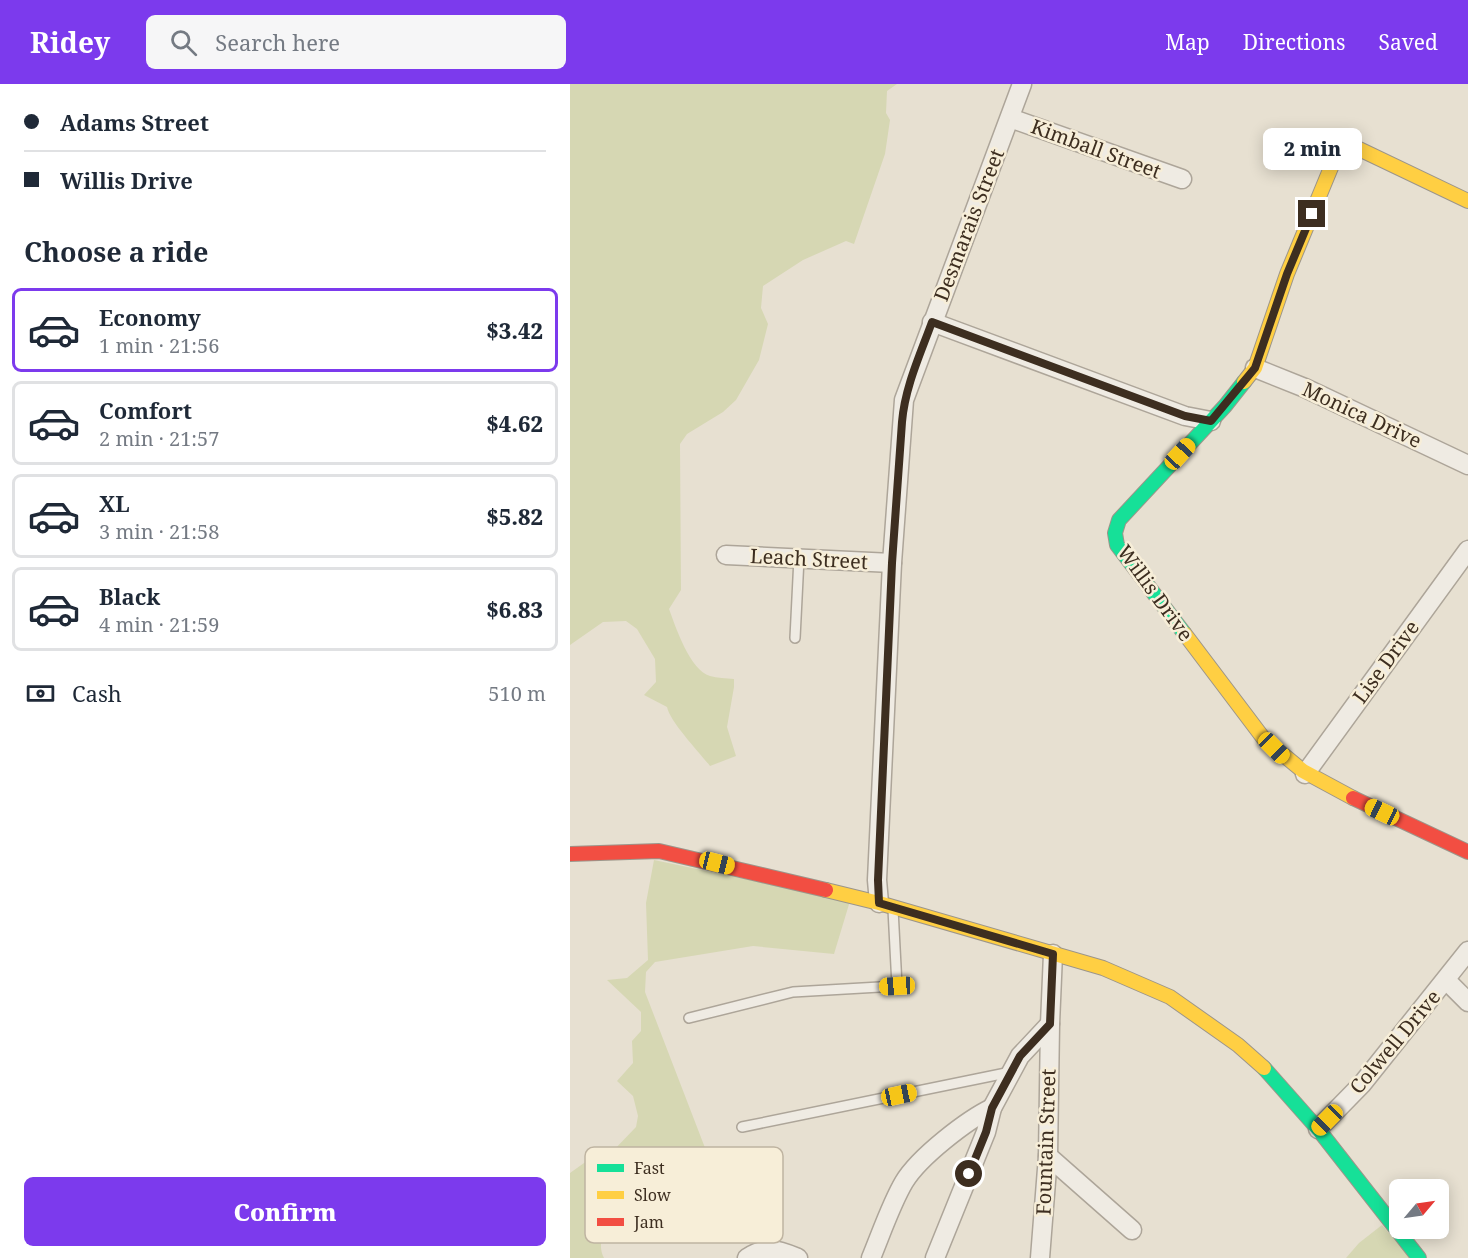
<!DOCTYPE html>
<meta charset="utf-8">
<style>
body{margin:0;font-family:"Noto Serif",serif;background:#f6f6f7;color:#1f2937;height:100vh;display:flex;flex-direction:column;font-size:22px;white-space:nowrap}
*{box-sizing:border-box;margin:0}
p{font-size:20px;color:#747a83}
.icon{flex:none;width:33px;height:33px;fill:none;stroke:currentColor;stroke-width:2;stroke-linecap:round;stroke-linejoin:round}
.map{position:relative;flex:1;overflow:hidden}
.sheet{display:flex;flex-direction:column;background:#fff;width:570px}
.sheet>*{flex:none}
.hud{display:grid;align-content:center;height:132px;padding:0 24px;background:#fff}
.needle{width:39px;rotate:61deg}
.fabs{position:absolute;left:819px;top:1095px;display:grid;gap:12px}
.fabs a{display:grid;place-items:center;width:60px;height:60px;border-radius:9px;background:#fff;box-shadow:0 3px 15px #0003;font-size:30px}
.end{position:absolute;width:27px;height:27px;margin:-14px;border:8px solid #3d2e20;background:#fff;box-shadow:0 0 0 3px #fff}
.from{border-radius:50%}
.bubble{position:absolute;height:42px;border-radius:9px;background:#fff;box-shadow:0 3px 15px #0003;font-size:20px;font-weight:800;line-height:42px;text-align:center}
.car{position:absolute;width:18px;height:36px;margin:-18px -9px;border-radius:8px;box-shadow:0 0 4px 2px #0007;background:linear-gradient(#f5c518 24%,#345 0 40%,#f5c518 0 76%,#345 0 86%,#f5c518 0)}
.hud b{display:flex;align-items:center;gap:21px;height:57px;font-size:22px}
.hud b+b{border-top:2px solid #e0e1e3}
.hud i{width:15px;height:15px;background:#1f2937}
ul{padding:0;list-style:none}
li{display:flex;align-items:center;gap:18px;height:84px;margin:0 12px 9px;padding:0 12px;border:3px solid #e0e1e3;border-radius:9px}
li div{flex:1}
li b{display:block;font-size:22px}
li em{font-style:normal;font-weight:800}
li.current{border-color:#7c3aed}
li>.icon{width:54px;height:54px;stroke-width:1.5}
h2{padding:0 24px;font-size:27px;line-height:72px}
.pay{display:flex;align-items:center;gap:15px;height:66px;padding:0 24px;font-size:22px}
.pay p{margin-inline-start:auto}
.button{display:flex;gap:12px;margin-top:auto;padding:12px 24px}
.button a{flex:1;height:69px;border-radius:9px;background:#7c3aed;color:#fff;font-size:24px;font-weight:800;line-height:69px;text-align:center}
header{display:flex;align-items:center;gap:36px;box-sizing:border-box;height:84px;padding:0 30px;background:#7c3aed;color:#fff}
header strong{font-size:28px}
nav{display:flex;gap:33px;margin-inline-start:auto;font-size:21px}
.search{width:420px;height:54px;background:#f6f6f7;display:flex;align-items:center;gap:15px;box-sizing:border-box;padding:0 21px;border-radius:9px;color:#747a83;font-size:22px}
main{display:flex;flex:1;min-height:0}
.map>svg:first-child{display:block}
.green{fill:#d6d7b3}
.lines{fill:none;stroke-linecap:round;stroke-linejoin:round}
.lane-casing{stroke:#ada599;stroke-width:12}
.street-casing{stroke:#ada599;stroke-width:21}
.fast-casing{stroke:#9c958a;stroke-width:16}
.slow-casing{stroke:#9c958a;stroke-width:16}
.jam-casing{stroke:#9c958a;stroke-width:16}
.lane{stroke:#efebe3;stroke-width:9}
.street{stroke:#efebe3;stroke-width:18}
.fast{stroke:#16e098;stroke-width:14}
.slow{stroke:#ffcf43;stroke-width:14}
.jam{stroke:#f24e42;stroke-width:14}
.route{stroke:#3d2e20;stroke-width:8}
.labels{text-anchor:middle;stroke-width:5;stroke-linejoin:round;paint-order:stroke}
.street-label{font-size:20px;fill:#3d2e20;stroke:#f7eed8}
.key{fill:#f7eed8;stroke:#bfb4a1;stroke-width:1.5}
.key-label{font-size:16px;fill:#3d2e20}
</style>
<header>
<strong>Ridey</strong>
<div class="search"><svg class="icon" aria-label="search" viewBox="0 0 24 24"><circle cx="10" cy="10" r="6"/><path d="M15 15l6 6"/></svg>Search here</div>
<nav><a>Map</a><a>Directions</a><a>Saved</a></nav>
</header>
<main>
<section class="sheet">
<div class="hud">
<b><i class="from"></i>Adams Street</b>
<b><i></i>Willis Drive</b>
</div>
<h2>Choose a ride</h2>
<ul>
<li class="current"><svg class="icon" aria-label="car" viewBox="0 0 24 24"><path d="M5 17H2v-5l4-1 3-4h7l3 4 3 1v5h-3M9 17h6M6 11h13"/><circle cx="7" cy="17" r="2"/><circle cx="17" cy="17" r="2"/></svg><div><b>Economy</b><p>1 min · 21:56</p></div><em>$3.42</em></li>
<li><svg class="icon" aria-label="car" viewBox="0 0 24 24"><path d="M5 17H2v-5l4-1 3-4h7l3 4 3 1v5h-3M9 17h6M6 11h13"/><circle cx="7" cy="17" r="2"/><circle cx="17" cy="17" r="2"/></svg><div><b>Comfort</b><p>2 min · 21:57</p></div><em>$4.62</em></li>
<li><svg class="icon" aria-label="car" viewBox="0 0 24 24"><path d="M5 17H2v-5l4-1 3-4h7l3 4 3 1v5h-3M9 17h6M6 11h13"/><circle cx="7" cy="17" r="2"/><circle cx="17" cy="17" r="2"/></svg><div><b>XL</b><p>3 min · 21:58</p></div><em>$5.82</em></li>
<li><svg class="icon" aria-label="car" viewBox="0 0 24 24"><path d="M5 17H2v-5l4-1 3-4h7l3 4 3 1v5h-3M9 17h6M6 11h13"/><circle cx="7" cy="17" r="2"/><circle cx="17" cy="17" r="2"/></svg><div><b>Black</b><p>4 min · 21:59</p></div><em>$6.83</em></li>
</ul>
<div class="pay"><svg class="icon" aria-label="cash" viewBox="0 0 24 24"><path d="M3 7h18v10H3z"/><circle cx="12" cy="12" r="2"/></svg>Cash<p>510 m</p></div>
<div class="button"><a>Confirm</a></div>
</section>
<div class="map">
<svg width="898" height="1174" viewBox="0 0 898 1174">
<rect width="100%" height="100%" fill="#e7e0d1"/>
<!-- green -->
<g class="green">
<path d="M0 0H327L317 7 316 29 320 36 315 70 284 160 276 157 233 176 193 202 191 224 198 240 189 276 166 316 153 328 117 350 110 360 111 506 99 525C106 544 120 586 140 592 147 594 156 594 164 595V603L157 643 166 672 140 682C130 669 100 638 97 623L74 611 86 598 85 575 67 545 56 537 33 538 0 561Z"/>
<path d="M84 776 280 817 264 870 183 862 85 878 76 888 75 908 137 1069 156 1093 42 1139C33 1150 27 1160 34 1174H0V1089L21 1074 41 1069 66 1043 68 1032 63 1012 47 997 63 979 62 957 71 947V928L37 896 57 894 78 876 76 819Z"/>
<path d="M812 1141 840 1174H776L789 1159Z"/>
</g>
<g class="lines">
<!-- lane casing -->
<g class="lane-casing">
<g id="lane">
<path d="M225 554 229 474"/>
<path d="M119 934 223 908 327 902 323 825"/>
<path d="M172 1043 441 988"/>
</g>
</g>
<!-- street casing -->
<g class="street-casing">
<g id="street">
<path d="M440 34 612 95"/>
<path d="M362 238 615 332 641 337"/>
<path d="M685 284 735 304 898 381"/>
<path d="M156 471 322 479"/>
<path d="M735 690 898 466"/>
<path d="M309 819 307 796 322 479 334 316 452 0"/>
<path d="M876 896 898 918"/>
<path d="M748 1045 792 1000 898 867"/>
<path d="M478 1072 562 1146"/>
<path d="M177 1174C197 1161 208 1166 228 1174"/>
<path d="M301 1174C311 1150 321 1120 334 1098 349 1073 397 1036 422 1024"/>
<path d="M365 1174 416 1048 422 1024 450 972 480 940"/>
<path d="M470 1174 478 1072 480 940 483 870"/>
</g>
</g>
<!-- fast casing -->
<g class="fast-casing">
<g id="fast">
<path d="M614 549 547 461 545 449 549 436 655 322 674 298"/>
<path d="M694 984 748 1045 849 1174"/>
</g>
</g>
<!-- slow casing -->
<g class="slow-casing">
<g id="slow">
<path d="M674 298 685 284 717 190 767 69 774 61 787 64 898 117"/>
<path d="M614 549 694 655 733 687 783 714"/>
<path d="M256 806 309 819 533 884 600 913 668 961 694 984"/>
</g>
</g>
<!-- jam casing -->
<g class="jam-casing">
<g id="jam">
<path d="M783 714 898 768"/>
<path d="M0 770 89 767 256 806"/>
</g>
</g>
<!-- lane -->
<use href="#lane" class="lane"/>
<!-- street -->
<use href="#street" class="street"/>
<!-- fast -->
<use href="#fast" class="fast"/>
<!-- slow -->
<use href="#slow" class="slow"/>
<!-- jam -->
<use href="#jam" class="jam"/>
</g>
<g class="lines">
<!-- route -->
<path class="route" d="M399 1090 416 1048 422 1024 450 972 480 940 483 870 309 819 308 796 322 479 332 338C335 303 350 271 362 238L615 332 641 337 685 284 717 190 742 130"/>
</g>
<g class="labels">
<!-- street labels -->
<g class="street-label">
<text transform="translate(526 65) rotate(20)" y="7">Kimball Street</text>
<text transform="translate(399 141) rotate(-69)" y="7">Desmarais Street</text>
<text transform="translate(792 331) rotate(25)" y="7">Monica Drive</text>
<text transform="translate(239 475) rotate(3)" y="7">Leach Street</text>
<text transform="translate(585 509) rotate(54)" y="7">Willis Drive</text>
<text transform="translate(816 578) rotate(-54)" y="7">Lise Drive</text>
<text transform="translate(825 958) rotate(-50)" y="7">Colwell Drive</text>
<text transform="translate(476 1058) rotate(-88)" y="7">Fountain Street</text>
</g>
</g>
<!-- legend -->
<rect x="15" y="1063" width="198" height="96" rx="9" class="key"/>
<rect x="27" y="1080" width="27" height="8" fill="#16e098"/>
<rect x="27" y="1107" width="27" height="8" fill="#ffcf43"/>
<rect x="27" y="1134" width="27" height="8" fill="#f24e42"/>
<g class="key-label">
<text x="64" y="1090">Fast</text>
<text x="64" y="1117">Slow</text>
<text x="64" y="1144">Jam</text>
</g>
</svg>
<div class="fabs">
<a><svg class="needle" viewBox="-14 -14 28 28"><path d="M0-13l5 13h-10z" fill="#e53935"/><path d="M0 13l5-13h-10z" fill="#747a83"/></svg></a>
</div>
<i class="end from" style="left:399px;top:1090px"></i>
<i class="end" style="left:742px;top:130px"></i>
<div class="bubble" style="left:693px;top:44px;width:99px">2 min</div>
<i class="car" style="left:610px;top:370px;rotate:43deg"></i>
<i class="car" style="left:704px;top:664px;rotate:135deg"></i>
<i class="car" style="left:812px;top:728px;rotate:295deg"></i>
<i class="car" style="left:147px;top:779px;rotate:104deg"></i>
<i class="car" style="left:327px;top:902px;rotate:267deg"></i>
<i class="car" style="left:329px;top:1011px;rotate:78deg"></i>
<i class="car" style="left:757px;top:1036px;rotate:225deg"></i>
</div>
</main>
